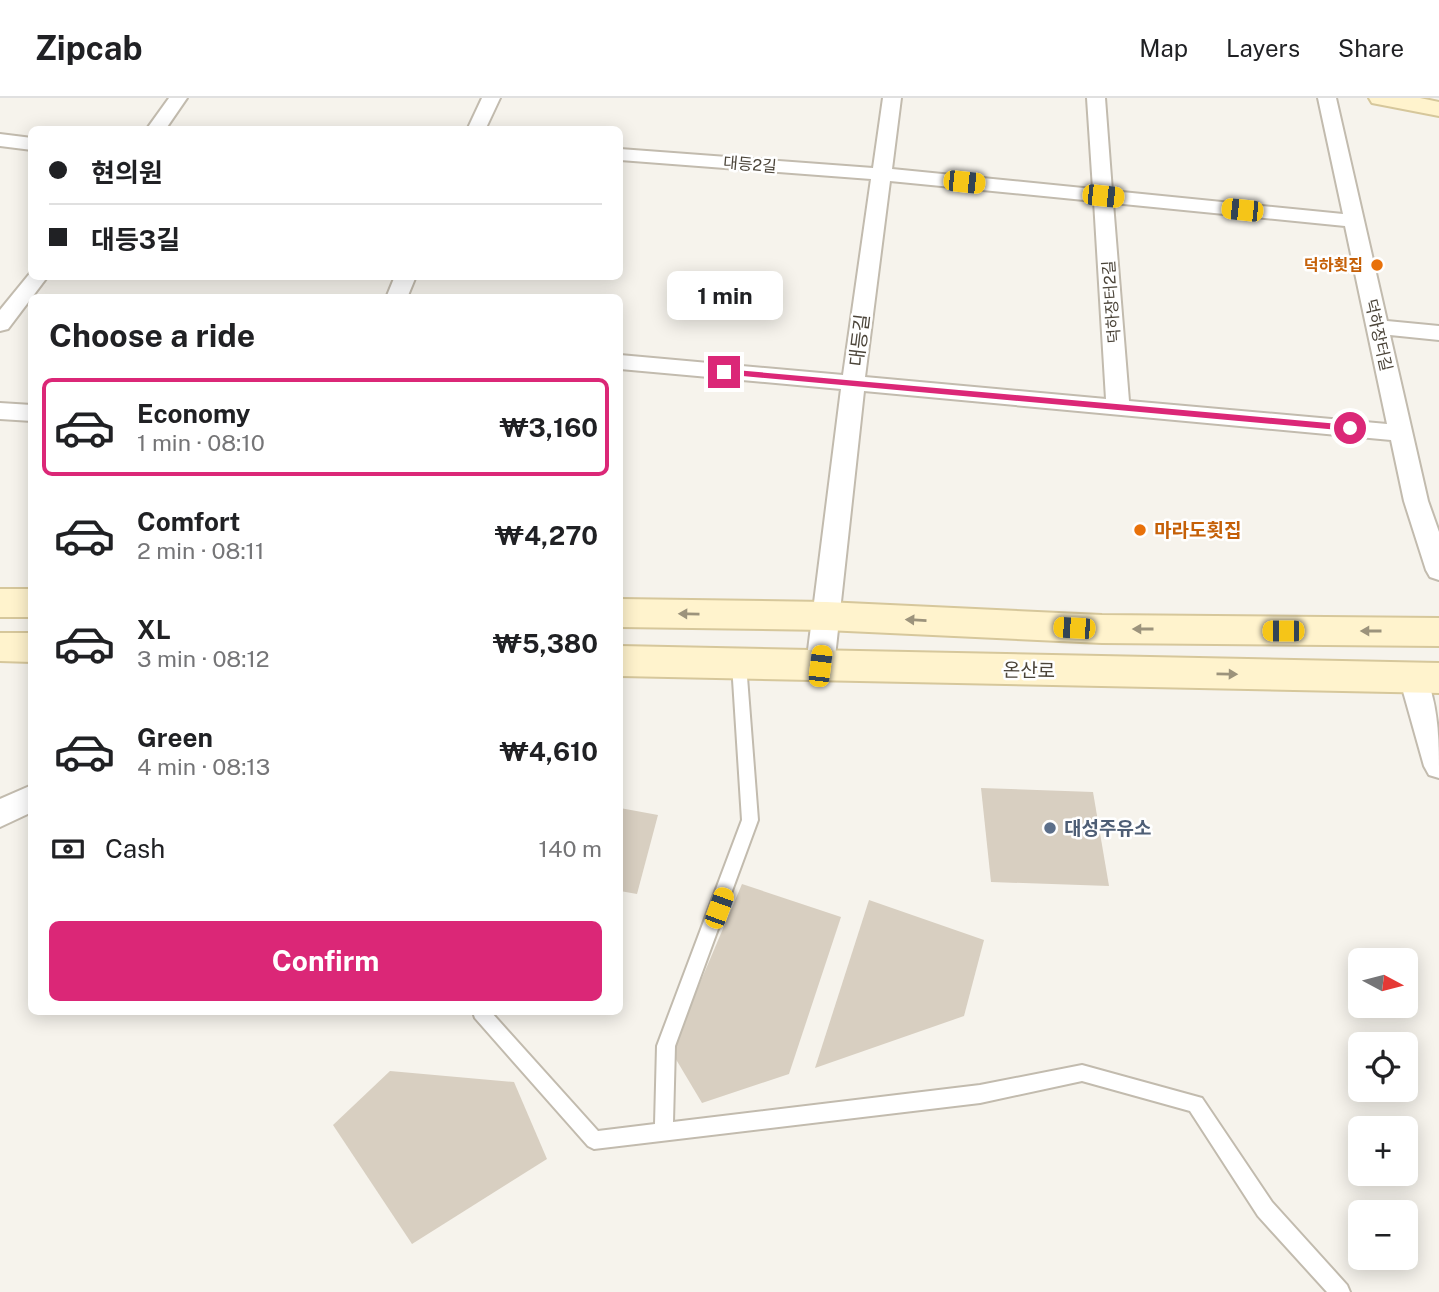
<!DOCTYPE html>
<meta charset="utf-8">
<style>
body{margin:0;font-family:"Public Sans","Noto Sans KR",sans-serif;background:#f2f2f2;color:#202124;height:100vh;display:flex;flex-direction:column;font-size:26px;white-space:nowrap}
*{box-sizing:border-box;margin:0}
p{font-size:23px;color:#757577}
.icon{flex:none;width:38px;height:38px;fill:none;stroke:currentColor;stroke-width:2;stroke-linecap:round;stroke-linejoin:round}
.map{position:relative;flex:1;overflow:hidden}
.side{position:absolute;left:28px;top:196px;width:595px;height:721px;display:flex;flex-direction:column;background:#fff;border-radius:10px;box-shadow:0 4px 18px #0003}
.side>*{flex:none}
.guide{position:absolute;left:28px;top:28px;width:595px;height:154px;border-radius:10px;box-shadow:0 4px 18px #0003;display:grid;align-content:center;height:154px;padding:0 21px;background:#fff}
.needle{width:46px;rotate:97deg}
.tools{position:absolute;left:1348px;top:850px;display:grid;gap:14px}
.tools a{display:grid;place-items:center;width:70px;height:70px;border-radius:10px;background:#fff;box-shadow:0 4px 18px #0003;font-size:35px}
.end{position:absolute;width:32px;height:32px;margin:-16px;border:9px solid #db2777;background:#fff;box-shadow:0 0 0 4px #fff}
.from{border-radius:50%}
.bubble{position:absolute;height:49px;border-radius:10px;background:#fff;box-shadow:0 4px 18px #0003;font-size:23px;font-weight:700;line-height:49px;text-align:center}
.car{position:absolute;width:21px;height:42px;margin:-21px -10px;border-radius:9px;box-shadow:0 0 5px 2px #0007;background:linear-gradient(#f5c518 24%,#345 0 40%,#f5c518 0 76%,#345 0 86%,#f5c518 0)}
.guide b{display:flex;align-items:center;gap:24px;height:66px;font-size:26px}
.guide b+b{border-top:2px solid #e0e0e0}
.guide i{width:18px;height:18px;background:#202124}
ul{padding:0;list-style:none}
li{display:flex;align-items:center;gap:21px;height:98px;margin:0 14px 10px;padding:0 7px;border:4px solid transparent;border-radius:10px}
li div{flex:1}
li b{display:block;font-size:26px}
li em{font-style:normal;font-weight:700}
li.active{border-color:#db2777}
li>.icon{width:63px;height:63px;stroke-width:1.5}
h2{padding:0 21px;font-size:32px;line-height:84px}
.pay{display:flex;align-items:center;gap:18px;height:77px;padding:0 21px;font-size:26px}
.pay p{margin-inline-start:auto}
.action{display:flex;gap:14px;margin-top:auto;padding:14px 21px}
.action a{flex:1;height:80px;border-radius:10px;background:#db2777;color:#fff;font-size:28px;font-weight:700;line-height:80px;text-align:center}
header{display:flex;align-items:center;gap:42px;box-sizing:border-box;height:98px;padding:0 35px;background:#fff;border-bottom:2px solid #e0e0e0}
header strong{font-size:33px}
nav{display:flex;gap:38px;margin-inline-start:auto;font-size:24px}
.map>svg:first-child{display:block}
.building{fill:#d8cfc1}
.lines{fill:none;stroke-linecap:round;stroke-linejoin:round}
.lane-casing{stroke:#c2bbae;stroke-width:4}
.street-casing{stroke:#c2bbae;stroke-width:4}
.secondary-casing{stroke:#d6c79b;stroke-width:4}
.lane{fill:#fff;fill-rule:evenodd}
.street{fill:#fff;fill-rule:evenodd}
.secondary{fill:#fff3cd;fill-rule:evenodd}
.oneway{fill:#9c937c}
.route{fill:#db2777}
.food-dot{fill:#e8710a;stroke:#fff;stroke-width:2.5}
.service-dot{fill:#5c6f8a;stroke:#fff;stroke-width:2.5}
.labels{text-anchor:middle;stroke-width:5;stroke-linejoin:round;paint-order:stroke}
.far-street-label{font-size:16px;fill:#4b4439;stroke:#fff}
.far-food-label{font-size:16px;font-weight:bold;fill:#c56008;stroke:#fff;text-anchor:end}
.street-label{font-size:19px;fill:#4b4439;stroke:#fff}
.food-label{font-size:19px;font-weight:bold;fill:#c56008;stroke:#fff;text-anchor:start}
.service-label{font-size:19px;font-weight:bold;fill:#4e5e75;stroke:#fff;text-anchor:start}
</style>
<header>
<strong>Zipcab</strong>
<nav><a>Map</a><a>Layers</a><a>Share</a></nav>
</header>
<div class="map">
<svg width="1439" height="1194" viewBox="0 0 1439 1194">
<rect width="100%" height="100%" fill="#f6f3ec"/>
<!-- building -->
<g class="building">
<path d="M981 690 1093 694 1109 788 991 784Z"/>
<path d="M620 710 658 717 637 796 620 793Z"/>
<path d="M742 786 841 819 789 976 702 1005 671 953Z"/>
<path d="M869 802 984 842 964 918 815 970Z"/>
<path d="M390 973 514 984 547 1061 412 1146 333 1027Z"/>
</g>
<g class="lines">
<!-- lane casing -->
<g class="lane-casing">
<path id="lane" d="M739 561 744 562 746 566 758 722 675 948 673 1024 980 987 1082 967 1202 1000 1272 1104 1347 1187 1350 1194H1327L1258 1118 1190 1013 1082 983 980 1005 594 1051 588 1048 475 920 473 914H491L598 1033 655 1026 657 948 742 722 732 566 734 562Z"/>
</g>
<!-- street casing -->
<g class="street-casing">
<g id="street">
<path d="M169 0H187L165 32H146Z"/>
<path d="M482 0H500L485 32H467Z"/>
<path d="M883 0H901L892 71 1093 91 1087 0H1105L1112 93 1343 116 1318 0H1336L1387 223 1439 228V242L1390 237 1428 403 1439 434V482L1430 479 1426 472 1404 403 1391 342 864 293 834 568 830 576 820 579 810 576 806 568 841 291 620 271V257L843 277 871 81 620 62V51L873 70ZM890 83 1094 103 1106 301 865 279ZM1113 105 1345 128 1387 326 1129 303Z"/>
<path d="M0 36 32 40V52L0 48Z"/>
<path d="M31 174 32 178H48L8 231 0 233V212Z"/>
<path d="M395 178H416L407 200H386Z"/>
<path d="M0 305 32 307V323L0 321Z"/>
<path d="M1413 568 1423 571C1439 606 1439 642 1439 680L1429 677 1424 668 1399 579 1403 571Z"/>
<path d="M32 687V714L0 729V701Z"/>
</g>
</g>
<!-- secondary casing -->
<g class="secondary-casing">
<g id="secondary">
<path d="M1369 0H1420L1439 4V18L1372 5Z"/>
<rect x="0" y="491" width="32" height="28"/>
<path d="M620 501 826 504 1102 517 1439 520V548L1102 545 826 532 620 529Z"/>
<path d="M0 535H32V564L0 563Z"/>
<path d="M620 548 1439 565V595L620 578Z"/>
</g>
</g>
<!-- lane -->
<use href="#lane" class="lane"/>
<!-- street -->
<use href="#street" class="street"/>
<!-- secondary -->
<use href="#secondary" class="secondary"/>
</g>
<!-- one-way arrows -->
<defs><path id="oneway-solid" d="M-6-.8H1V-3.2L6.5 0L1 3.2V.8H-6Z" transform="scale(1.75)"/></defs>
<g class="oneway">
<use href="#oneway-solid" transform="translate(689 516) rotate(-179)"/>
<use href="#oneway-solid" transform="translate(916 522) rotate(-177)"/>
<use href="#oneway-solid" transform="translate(1143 531) rotate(-180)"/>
<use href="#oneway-solid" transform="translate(1371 533) rotate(-180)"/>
<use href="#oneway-solid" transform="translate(1227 576) rotate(1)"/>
</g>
<!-- route -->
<path class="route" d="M724 271 1350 327 1354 330 1350 333 721 276Z"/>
<!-- markers -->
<g class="food-dot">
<circle cx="1377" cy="167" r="7"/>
<circle cx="1140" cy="432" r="7"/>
</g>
<circle class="service-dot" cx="1050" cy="730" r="7"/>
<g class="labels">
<!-- far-street labels -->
<g class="far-street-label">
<text transform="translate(750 66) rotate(5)" y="6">대등2길</text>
<text transform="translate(1111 204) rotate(-94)" y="6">덕하장터2길</text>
<text transform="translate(1379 237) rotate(77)" y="6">덕하장터길</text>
</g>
<!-- far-food labels -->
<g class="far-food-label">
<text x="1363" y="173">덕하횟집</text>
</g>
<!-- street labels -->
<g class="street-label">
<text transform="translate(859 242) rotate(-83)" y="7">대등길</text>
<text transform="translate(1029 572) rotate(1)" y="7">온산로</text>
</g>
<!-- food labels -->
<g class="food-label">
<text x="1154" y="439">마라도횟집</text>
</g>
<!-- service labels -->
<g class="service-label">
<text x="1064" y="737">대성주유소</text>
</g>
</g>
</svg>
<div class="tools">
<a><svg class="needle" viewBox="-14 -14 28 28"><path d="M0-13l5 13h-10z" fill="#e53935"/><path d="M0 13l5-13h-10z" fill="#757577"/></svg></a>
<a><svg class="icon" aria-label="locate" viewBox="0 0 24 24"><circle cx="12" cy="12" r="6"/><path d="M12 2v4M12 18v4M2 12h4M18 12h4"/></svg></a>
<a>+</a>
<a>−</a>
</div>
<i class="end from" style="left:1350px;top:330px"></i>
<i class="end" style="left:724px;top:274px"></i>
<div class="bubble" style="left:667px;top:173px;width:116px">1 min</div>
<i class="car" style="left:964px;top:84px;rotate:96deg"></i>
<i class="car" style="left:1103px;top:98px;rotate:96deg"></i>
<i class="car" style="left:1242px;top:112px;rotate:276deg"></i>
<i class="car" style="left:1074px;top:530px;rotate:273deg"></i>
<i class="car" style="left:1283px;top:533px;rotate:270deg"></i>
<i class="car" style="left:820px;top:568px;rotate:7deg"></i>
<i class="car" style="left:719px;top:810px;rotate:20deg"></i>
<div class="guide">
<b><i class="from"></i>현의원</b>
<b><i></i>대등3길</b>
</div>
<section class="side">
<h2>Choose a ride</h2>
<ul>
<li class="active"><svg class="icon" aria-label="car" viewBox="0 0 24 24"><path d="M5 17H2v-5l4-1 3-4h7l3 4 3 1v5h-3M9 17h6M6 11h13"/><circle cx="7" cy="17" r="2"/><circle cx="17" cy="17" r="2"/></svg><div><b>Economy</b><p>1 min · 08:10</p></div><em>₩3,160</em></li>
<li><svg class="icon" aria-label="car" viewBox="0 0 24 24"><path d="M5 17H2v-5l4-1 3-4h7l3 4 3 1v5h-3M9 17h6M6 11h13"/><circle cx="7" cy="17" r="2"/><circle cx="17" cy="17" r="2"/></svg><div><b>Comfort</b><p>2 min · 08:11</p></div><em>₩4,270</em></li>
<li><svg class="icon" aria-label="car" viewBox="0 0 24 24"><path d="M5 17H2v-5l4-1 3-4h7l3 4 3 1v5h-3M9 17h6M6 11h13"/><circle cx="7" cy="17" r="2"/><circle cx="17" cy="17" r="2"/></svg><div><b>XL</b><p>3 min · 08:12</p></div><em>₩5,380</em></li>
<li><svg class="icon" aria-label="car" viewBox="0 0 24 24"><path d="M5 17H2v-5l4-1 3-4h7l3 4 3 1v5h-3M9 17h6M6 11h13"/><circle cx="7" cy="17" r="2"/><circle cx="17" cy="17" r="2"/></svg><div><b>Green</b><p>4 min · 08:13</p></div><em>₩4,610</em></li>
</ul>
<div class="pay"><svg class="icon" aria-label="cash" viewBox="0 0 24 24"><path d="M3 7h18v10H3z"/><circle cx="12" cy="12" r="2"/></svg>Cash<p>140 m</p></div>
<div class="action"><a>Confirm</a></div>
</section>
</div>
